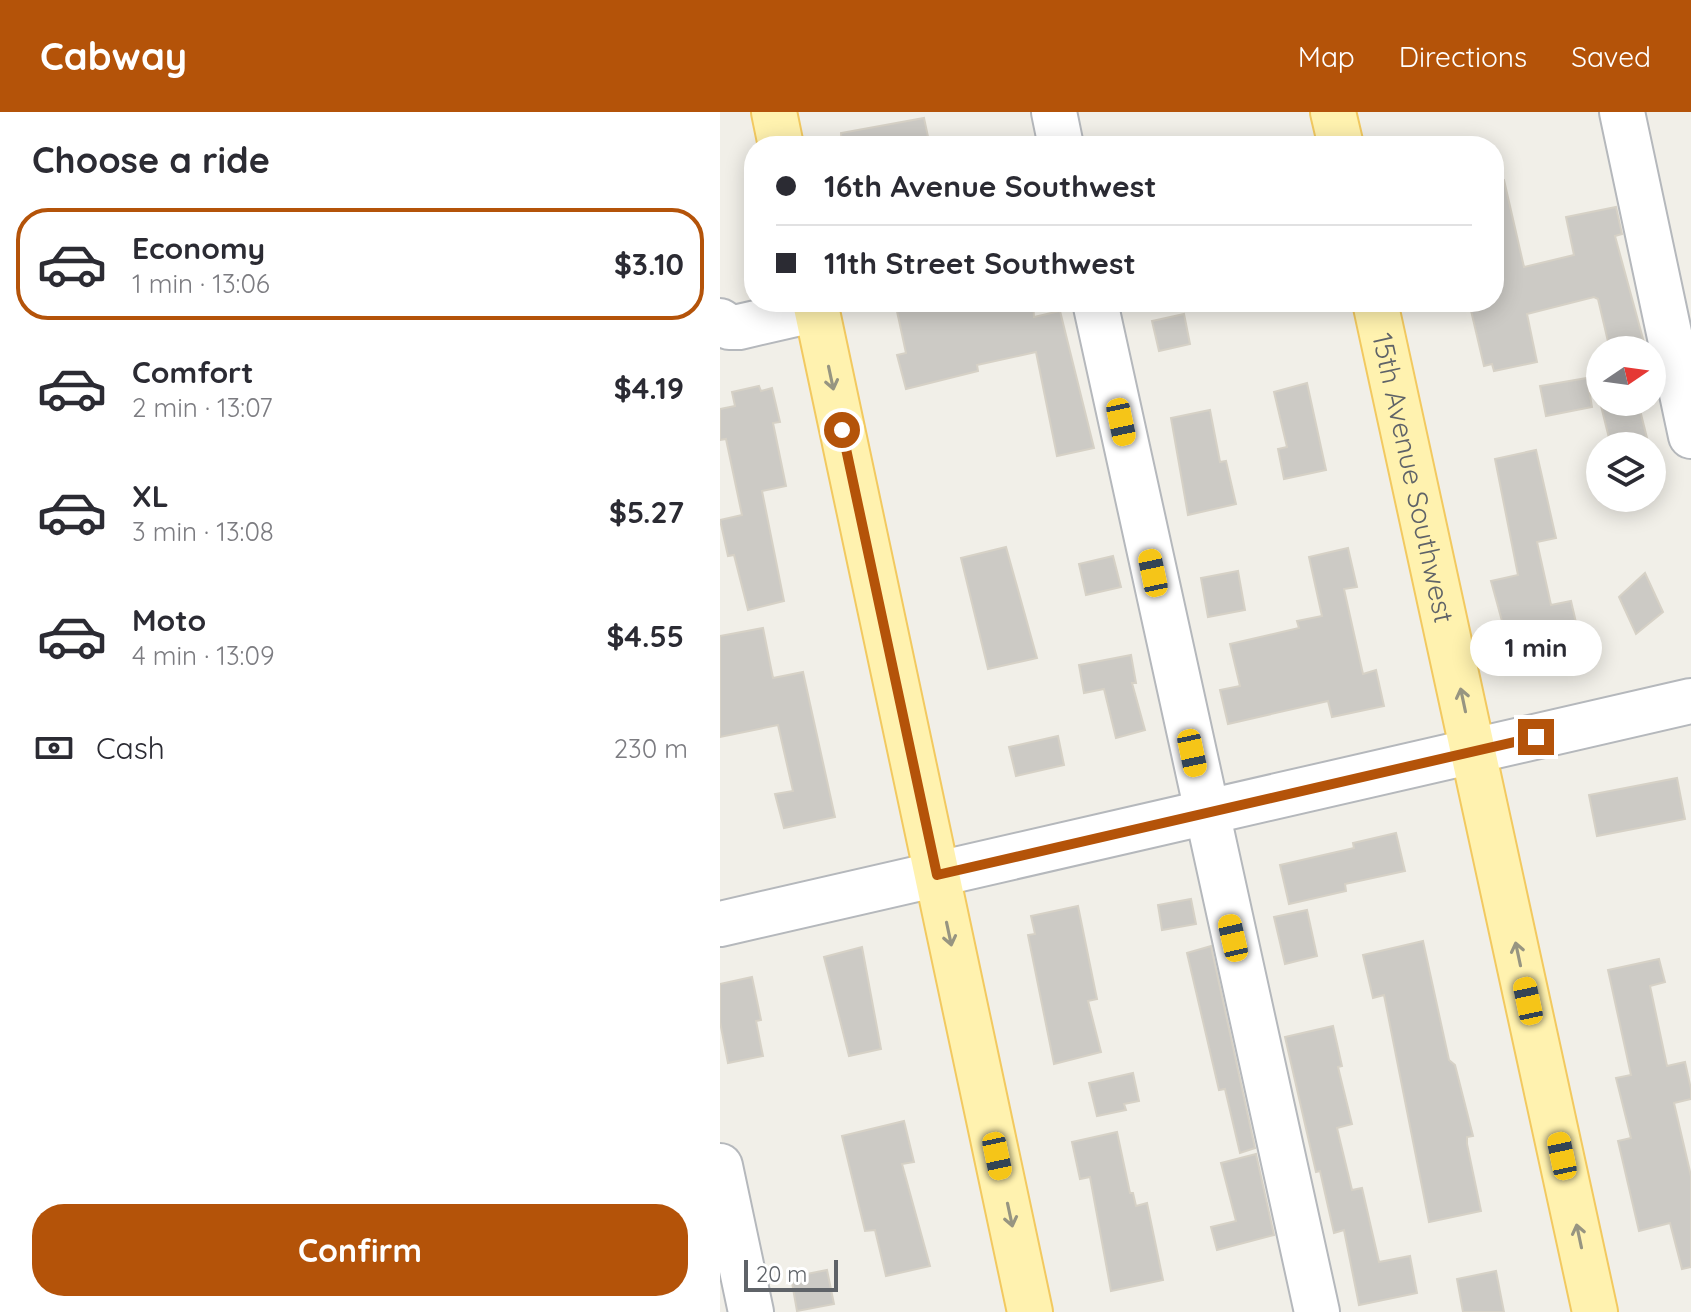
<!DOCTYPE html>
<meta charset="utf-8">
<style>
body{margin:0;font-family:Quicksand,sans-serif;background:#f2f2f3;color:#2b2b33;height:100vh;display:flex;flex-direction:column;font-size:30px;white-space:nowrap}
*{box-sizing:border-box;margin:0}
p{font-size:26px;color:#7c7c81}
.icon{flex:none;width:44px;height:44px;fill:none;stroke:currentColor;stroke-width:2;stroke-linecap:round;stroke-linejoin:round}
.map{position:relative;flex:1;overflow:hidden}
.side{display:flex;flex-direction:column;background:#fff;width:720px}
.side>*{flex:none}
.guide{position:absolute;left:24px;top:24px;width:760px;height:176px;border-radius:32px;box-shadow:0 4px 20px #0003;display:grid;align-content:center;height:176px;padding:0 32px;background:#fff}
.needle{width:52px;rotate:77deg}
.fabs{position:absolute;left:866px;top:224px;display:grid;gap:16px}
.fabs a{display:grid;place-items:center;width:80px;height:80px;border-radius:50%;background:#fff;box-shadow:0 4px 20px #0003;font-size:40px}
.scale{position:absolute;left:24px;bottom:20px;width:94px;box-sizing:border-box;padding-left:8px;border:4px solid #5f6368;border-top:0;font-size:22px;line-height:28px;white-space:nowrap;color:#5f6368;-webkit-text-stroke:6px #fff;paint-order:stroke}
.end{position:absolute;width:36px;height:36px;margin:-18px;border:10px solid #b45309;background:#fff;box-shadow:0 0 0 4px #fff}
.from{border-radius:50%}
.bubble{position:absolute;height:56px;border-radius:28px;background:#fff;box-shadow:0 4px 20px #0003;font-size:26px;font-weight:700;line-height:56px;text-align:center}
.car{position:absolute;width:24px;height:48px;margin:-24px -12px;border-radius:10px;box-shadow:0 0 6px 2px #0007;background:linear-gradient(#f5c518 24%,#345 0 40%,#f5c518 0 76%,#345 0 86%,#f5c518 0)}
.guide b{display:flex;align-items:center;gap:28px;height:76px;font-size:30px}
.guide b+b{border-top:2px solid #e1e1e2}
.guide i{width:20px;height:20px;background:#2b2b33}
ul{padding:0;list-style:none}
li{display:flex;align-items:center;gap:24px;height:112px;margin:0 16px 12px;padding:0 16px;border:4px solid transparent;border-radius:32px}
li div{flex:1}
li b{display:block;font-size:30px}
li em{font-style:normal;font-weight:700}
li.current{border-color:#b45309}
li>.icon{width:72px;height:72px;stroke-width:1.5}
h2{padding:0 32px;font-size:36px;line-height:96px}
.pay{display:flex;align-items:center;gap:20px;height:88px;padding:0 32px;font-size:30px}
.pay p{margin-inline-start:auto}
.action{display:flex;gap:16px;margin-top:auto;padding:16px 32px}
.action a{flex:1;height:92px;border-radius:32px;background:#b45309;color:#fff;font-size:32px;font-weight:700;line-height:92px;text-align:center}
header{display:flex;align-items:center;gap:48px;box-sizing:border-box;height:112px;padding:0 40px;background:#b45309;color:#fff}
header strong{font-size:38px}
nav{display:flex;gap:44px;margin-inline-start:auto;font-size:28px}
main{display:flex;flex:1;min-height:0}
.map>svg:first-child{display:block}
.building{fill:#cccac5;stroke:#d6d1c6;stroke-width:2}
.lines{fill:none;stroke-linecap:round;stroke-linejoin:round}
.minor-casing{stroke:#b5b8bc;stroke-width:48}
.major-casing{stroke:#f2c960;stroke-width:48}
.minor{stroke:#fff;stroke-width:44}
.major{stroke:#fff2af;stroke-width:44}
.oneway{stroke:#979581}
.route{stroke:#b45309;stroke-width:10}
.labels{text-anchor:middle;stroke-width:7;stroke-linejoin:round;paint-order:stroke}
.street-label{font-size:28px;fill:#5f6368;stroke:#fff}
</style>
<header>
<strong>Cabway</strong>
<nav><a>Map</a><a>Directions</a><a>Saved</a></nav>
</header>
<main>
<section class="side">
<h2>Choose a ride</h2>
<ul>
<li class="current"><svg class="icon" aria-label="car" viewBox="0 0 24 24"><path d="M5 17H2v-5l4-1 3-4h7l3 4 3 1v5h-3M9 17h6M6 11h13"/><circle cx="7" cy="17" r="2"/><circle cx="17" cy="17" r="2"/></svg><div><b>Economy</b><p>1 min · 13:06</p></div><em>$3.10</em></li>
<li><svg class="icon" aria-label="car" viewBox="0 0 24 24"><path d="M5 17H2v-5l4-1 3-4h7l3 4 3 1v5h-3M9 17h6M6 11h13"/><circle cx="7" cy="17" r="2"/><circle cx="17" cy="17" r="2"/></svg><div><b>Comfort</b><p>2 min · 13:07</p></div><em>$4.19</em></li>
<li><svg class="icon" aria-label="car" viewBox="0 0 24 24"><path d="M5 17H2v-5l4-1 3-4h7l3 4 3 1v5h-3M9 17h6M6 11h13"/><circle cx="7" cy="17" r="2"/><circle cx="17" cy="17" r="2"/></svg><div><b>XL</b><p>3 min · 13:08</p></div><em>$5.27</em></li>
<li><svg class="icon" aria-label="car" viewBox="0 0 24 24"><path d="M5 17H2v-5l4-1 3-4h7l3 4 3 1v5h-3M9 17h6M6 11h13"/><circle cx="7" cy="17" r="2"/><circle cx="17" cy="17" r="2"/></svg><div><b>Moto</b><p>4 min · 13:09</p></div><em>$4.55</em></li>
</ul>
<div class="pay"><svg class="icon" aria-label="cash" viewBox="0 0 24 24"><path d="M3 7h18v10H3z"/><circle cx="12" cy="12" r="2"/></svg>Cash<p>230 m</p></div>
<div class="action"><a>Confirm</a></div>
</section>
<div class="map">
<svg width="971" height="1200" viewBox="0 0 971 1200">
<rect width="100%" height="100%" fill="#f1efe8"/>
<!-- building -->
<g class="building">
<path d="M204 6 210 34H122L121 21Z"/>
<path d="M784 68 804 155 854 143 846 105 896 95 902 122 895 124 926 238H890L878 187 874 185 807 202 817 250 774 259 772 252 764 254 749 190H774V69Z"/>
<path d="M175 190H313L314 205 340 199 374 336 337 344 316 240 257 253 258 259 186 277 177 243 186 241Z"/>
<path d="M464 202 470 232 439 239 432 209Z"/>
<path d="M867 266 872 295 826 304 820 274Z"/>
<path d="M587 271 606 358 564 367 558 337 567 335 554 280Z"/>
<path d="M39 274 41 279 52 276 60 310 53 311 66 374 42 379 64 489 28 498 14 443 8 444 0 408 22 403 6 327 0 328V297L15 294 12 280Z"/>
<path d="M880 290H918L929 334H891Z"/>
<path d="M490 298 500 350 506 349 516 392 468 403 451 306Z"/>
<path d="M816 338 836 426 817 430 831 493 851 489 864 545 796 560 771 469 798 463 775 347Z"/>
<path d="M286 435 317 546 268 557 241 446Z"/>
<path d="M628 436 637 475 624 477 643 562 656 558 664 594 612 605 608 589 508 612 500 578 520 574 510 532 579 516 577 509 602 504 589 445Z"/>
<path d="M393 444 401 475 366 483 359 452Z"/>
<path d="M518 459 525 498 488 505 481 466Z"/>
<path d="M925 461 943 500 916 522 899 485Z"/>
<path d="M43 516 53 566 83 560 115 705 64 716 55 682 73 679 58 613 0 625V524Z"/>
<path d="M411 543 416 571H412L425 618 396 626 384 577 364 581 359 553Z"/>
<path d="M338 624 344 653 296 664 289 635Z"/>
<path d="M957 666 965 707 877 724 869 683Z"/>
<path d="M676 721 685 759 625 772 626 779 569 792 560 753 634 736 633 731Z"/>
<path d="M471 787 476 812 442 818 438 793Z"/>
<path d="M358 794 377 887 368 889 381 940 334 952 308 823 315 822 311 804Z"/>
<path d="M587 798 597 844 565 852 554 805Z"/>
<path d="M703 829 729 948 735 953 753 1024 747 1025V1032L761 1099 709 1110 664 883 653 886 643 843Z"/>
<path d="M491 834 535 1036 520 1041 505 977 499 978 467 841Z"/>
<path d="M142 835 161 937 129 944 104 845Z"/>
<path d="M939 847 945 870 930 874 947 954 965 950 971 977V987L954 991 971 1064V1155L962 1157 950 1111 919 1119 898 1029 911 1026 896 966 911 963 888 858Z"/>
<path d="M32 865 41 908 36 909 43 944 8 951 0 910V872Z"/>
<path d="M613 914 622 954 618 955 632 1012 617 1016 632 1078 642 1076 659 1150 690 1144 697 1181 639 1193 624 1118 614 1121 600 1059 596 1060 565 925Z"/>
<path d="M413 961 419 989 404 992 406 998 377 1004 369 971Z"/>
<path d="M184 1009 194 1050 182 1052 210 1154 166 1164 155 1118 145 1119 122 1024Z"/>
<path d="M397 1020 410 1081H413L416 1094 427 1091 443 1168 391 1179 370 1065 360 1067 352 1030Z"/>
<path d="M536 1042 554 1123 497 1138 491 1115 516 1109 501 1051Z"/>
<path d="M107 1158 114 1192 77 1199 71 1165Z"/>
<path d="M776 1159 784 1200H743L737 1167Z"/>
</g>
<g class="lines">
<!-- minor casing -->
<g class="minor-casing">
<g id="minor">
<path d="M334 0 341 34"/>
<path d="M902 0 971 324"/>
<path d="M375 190 597 1200"/>
<path d="M0 209 9 215H19L97 197"/>
<path d="M0 812 971 589"/>
<path d="M0 1054 31 1200"/>
</g>
</g>
<!-- major casing -->
<g class="major-casing">
<g id="major">
<path d="M54 0 61 34"/>
<path d="M613 0 621 34"/>
<path d="M95 190 310 1200"/>
<path id="s1" d="M655 190 875 1200"/>
</g>
</g>
<!-- minor -->
<use href="#minor" class="minor"/>
<!-- major -->
<use href="#major" class="major"/>
</g>
<!-- one-way arrows -->
<defs><path id="oneway-shaft" d="M-6 0H5M1.5-3L5.5 0L1.5 3" fill="none" stroke-width="1.6" stroke-linecap="round" stroke-linejoin="round" transform="scale(2)"/></defs>
<g class="oneway">
<use href="#oneway-shaft" transform="translate(111 266) rotate(78)"/>
<use href="#oneway-shaft" transform="translate(743 588) rotate(-102)"/>
<use href="#oneway-shaft" transform="translate(229 822) rotate(78)"/>
<use href="#oneway-shaft" transform="translate(798 842) rotate(-102)"/>
<use href="#oneway-shaft" transform="translate(290 1103) rotate(78)"/>
<use href="#oneway-shaft" transform="translate(859 1124) rotate(-102)"/>
</g>
<g class="lines">
<!-- route -->
<path class="route" d="M122 318 217 763 816 625"/>
</g>
<g class="labels">
<!-- street labels -->
<g class="street-label">
<text dy="10" stroke="none"><textPath href="#s1" startOffset="180">15th Avenue Southwest</textPath></text>
</g>
</g>
</svg>
<div class="fabs">
<a><svg class="needle" viewBox="-14 -14 28 28"><path d="M0-13l5 13h-10z" fill="#e53935"/><path d="M0 13l5-13h-10z" fill="#7c7c81"/></svg></a>
<a><svg class="icon" aria-label="layers" viewBox="0 0 24 24"><path d="M12 4l9 5-9 5-9-5zM3 14l9 5 9-5"/></svg></a>
</div>
<div class="scale">20 m</div>
<i class="end from" style="left:122px;top:318px"></i>
<i class="end" style="left:816px;top:625px"></i>
<div class="bubble" style="left:750px;top:508px;width:132px">1 min</div>
<i class="car" style="left:401px;top:310px;rotate:168deg"></i>
<i class="car" style="left:433px;top:461px;rotate:348deg"></i>
<i class="car" style="left:472px;top:641px;rotate:168deg"></i>
<i class="car" style="left:513px;top:826px;rotate:347deg"></i>
<i class="car" style="left:808px;top:889px;rotate:348deg"></i>
<i class="car" style="left:277px;top:1044px;rotate:168deg"></i>
<i class="car" style="left:842px;top:1044px;rotate:348deg"></i>
<div class="guide">
<b><i class="from"></i>16th Avenue Southwest</b>
<b><i></i>11th Street Southwest</b>
</div>
</div>
</main>
